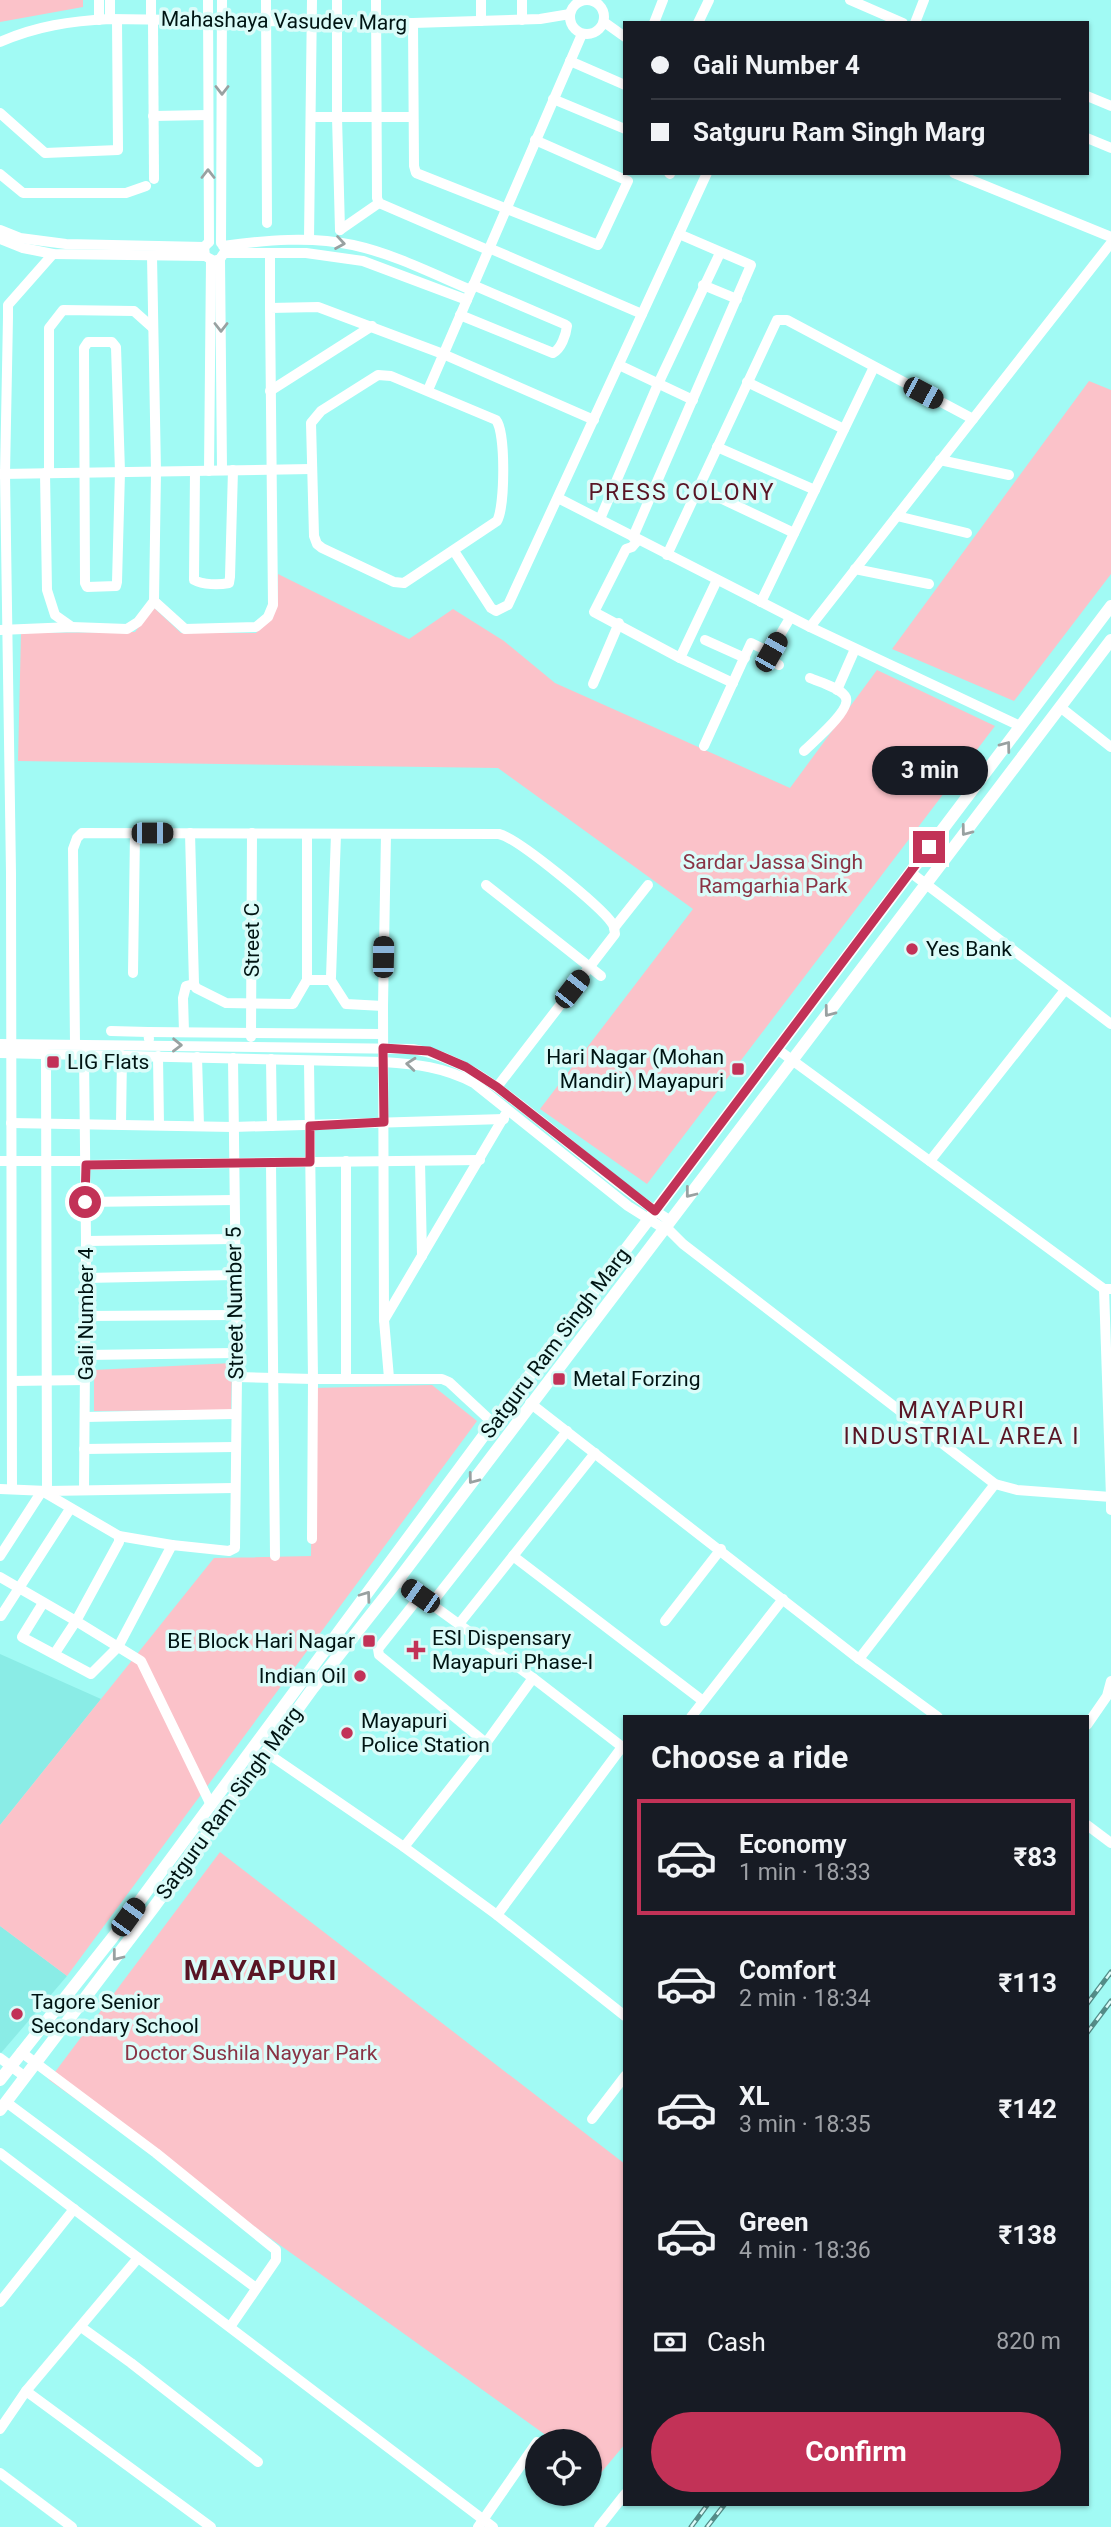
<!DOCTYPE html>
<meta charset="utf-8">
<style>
body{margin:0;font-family:Roboto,sans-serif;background:#242831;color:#f1f3f6;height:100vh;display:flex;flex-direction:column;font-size:26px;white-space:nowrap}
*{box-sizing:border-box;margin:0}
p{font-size:23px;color:#9ea1a6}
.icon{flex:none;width:38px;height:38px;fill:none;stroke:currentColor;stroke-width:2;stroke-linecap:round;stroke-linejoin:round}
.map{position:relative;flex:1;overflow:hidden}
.drawer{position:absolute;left:623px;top:1715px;width:466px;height:791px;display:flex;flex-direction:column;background:#171b24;border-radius:0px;box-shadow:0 2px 5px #0004}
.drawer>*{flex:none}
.top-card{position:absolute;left:623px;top:21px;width:466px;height:154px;border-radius:0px;box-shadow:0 2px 5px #0004;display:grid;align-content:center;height:154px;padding:0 28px;background:#171b24}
.fabs{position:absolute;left:525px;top:2429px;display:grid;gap:14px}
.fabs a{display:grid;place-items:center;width:77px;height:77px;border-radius:50%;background:#171b24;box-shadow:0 2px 5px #0004;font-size:35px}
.end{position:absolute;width:32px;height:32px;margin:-16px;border:9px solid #c23257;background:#fff;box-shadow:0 0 0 4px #fff}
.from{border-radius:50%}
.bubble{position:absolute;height:49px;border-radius:24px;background:#171b24;box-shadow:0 2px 5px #0004;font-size:23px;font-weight:700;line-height:49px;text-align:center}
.car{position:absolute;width:21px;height:42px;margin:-21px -10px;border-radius:9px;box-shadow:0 0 5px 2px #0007;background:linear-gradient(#222 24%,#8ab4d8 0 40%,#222 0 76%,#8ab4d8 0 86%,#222 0)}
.top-card b{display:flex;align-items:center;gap:24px;height:66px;font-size:26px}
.top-card b+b{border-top:2px solid #363941}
.top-card i{width:18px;height:18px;background:#f1f3f6}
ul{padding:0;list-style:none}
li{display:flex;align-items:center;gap:21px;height:116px;margin:0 14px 10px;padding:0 14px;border:4px solid transparent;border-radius:0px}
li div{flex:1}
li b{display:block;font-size:26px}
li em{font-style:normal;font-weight:700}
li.selected{border-color:#c23257}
li>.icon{width:63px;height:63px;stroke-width:1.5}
h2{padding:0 28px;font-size:32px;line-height:84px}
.pay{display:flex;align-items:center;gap:18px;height:77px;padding:0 28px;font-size:26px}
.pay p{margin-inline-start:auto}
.button{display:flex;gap:14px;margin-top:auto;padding:14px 28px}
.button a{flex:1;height:80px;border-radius:42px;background:#c23257;color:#fff;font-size:28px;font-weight:700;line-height:80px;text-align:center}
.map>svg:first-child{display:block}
.built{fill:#8aece6}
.green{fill:#fbc2c9}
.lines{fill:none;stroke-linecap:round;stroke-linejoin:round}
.minor{stroke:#fff;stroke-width:10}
.major{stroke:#fff;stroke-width:12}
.rail-casing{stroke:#548c88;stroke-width:5}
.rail{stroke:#dbfcf9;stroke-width:2.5;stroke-dasharray:8;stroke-linecap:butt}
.oneway{stroke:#99a1a1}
.route{stroke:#c23257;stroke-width:9}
.poi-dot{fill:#c23257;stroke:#dbfcf9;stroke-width:2.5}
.labels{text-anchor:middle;stroke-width:7;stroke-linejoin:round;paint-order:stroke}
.street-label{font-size:21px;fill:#001413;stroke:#dbfcf9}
.park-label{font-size:21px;fill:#8a3345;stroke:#dbfcf9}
.poi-label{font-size:21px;fill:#001413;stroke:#dbfcf9;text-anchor:start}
.neighbourhood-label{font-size:23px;letter-spacing:2px;fill:#591525;stroke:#dbfcf9}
.district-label{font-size:28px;font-weight:bold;letter-spacing:2px;fill:#591525;stroke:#dbfcf9}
</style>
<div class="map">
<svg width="1111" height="2527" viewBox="0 0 1111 2527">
<rect width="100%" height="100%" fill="#a1faf4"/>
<!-- built -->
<g class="built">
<path d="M0 1654 101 1699 0 1825Z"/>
<path d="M0 1926 67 1976 1 2053 0 2052Z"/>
</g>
<!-- green -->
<g class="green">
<path d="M0 0H83V7L0 22Z"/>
<path d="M1089 381 1111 390V574L1014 701 892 649Z"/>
<path d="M278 574 409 639 453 609 504 641 555 683 790 788 877 670 995 726 647 1184 540 1109 693 909 498 768 18 761 21 633 135 632 153 607 181 633H256L278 605Z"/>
<path d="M232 1363 231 1410 94 1411V1370Z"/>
<path d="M432 1385 477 1421 67 1976 0 1926V1825L214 1558 311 1556 313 1388Z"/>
<path d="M220 1852 625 2164V2444L600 2474 590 2467V2441H554L49 2080Z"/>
</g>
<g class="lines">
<!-- minor -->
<g class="minor">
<path d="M99 0V20"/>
<path d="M208 0 209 242"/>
<path d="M266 0 267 223"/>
<path d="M337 0V117L340 230"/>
<path d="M376 0 377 198 379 203 488 250"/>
<path d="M481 0V21"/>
<path d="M522 0V20"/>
<path d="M850 0 903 23"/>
<circle cx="587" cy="17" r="17"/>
<path d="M110 19V0"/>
<path d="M151 20V0"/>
<path d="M153 20 154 179"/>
<path d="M604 22 625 37"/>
<path d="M413 23 414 166 416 173 598 245 628 181 535 140"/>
<path d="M654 23 663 0"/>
<path d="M698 23 709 0"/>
<path d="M915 23 924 0"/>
<path d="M0 42C36 26 71 21 110 19L413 23 540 19 570 14"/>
<path d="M570 61 625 85"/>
<path d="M1087 96 1111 106"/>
<path d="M553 99 625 129"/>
<path d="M0 113 45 153 118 150 117 20"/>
<path d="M153 116 208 115"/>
<path d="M316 117H413"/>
<path d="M1087 138 1111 148"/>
<path d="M669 173 670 174"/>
<path d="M954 173 1111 237"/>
<path d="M0 174 23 193H126L146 186"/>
<path d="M0 230 20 238 66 244 204 247 209 242"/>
<path d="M340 230 379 203"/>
<path d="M0 239 23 248 53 254 205 256"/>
<path d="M309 239 312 0"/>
<path d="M221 243 222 0"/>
<path d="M223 246C267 240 310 236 353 245 394 254 433 274 471 290"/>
<path d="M204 247 205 256 214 261 220 259 224 253H306L363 261 467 300"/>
<path d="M489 248 642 314"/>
<path d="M152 256 156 472 154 601 185 629 256 627 268 617 273 605 270 308 318 307 443 354 594 420"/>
<path d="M220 259 222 470"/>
<path d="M703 285 737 299"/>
<path d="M270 308V253"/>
<path d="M460 315 553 353C561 349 566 335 567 326L564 324 473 285"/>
<path d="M88 342H112L116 347 120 472 117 582 116 586 87 587 85 583 84 348Z"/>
<path d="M619 365 693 400"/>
<path d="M378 375 391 376 496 420C506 432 505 507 497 521L404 583 394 582 322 548 317 544 314 536 311 423 321 411Z"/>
<path d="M747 382 844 429"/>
<path d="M428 390 582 34"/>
<path d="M270 391 372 326"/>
<path d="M717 447 815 490"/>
<path d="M940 460 1009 475"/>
<path d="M195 471 194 580C203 585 219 585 229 583L230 577 233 470"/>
<path d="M209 471 211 260"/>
<path d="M45 473 47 590 55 615 72 627"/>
<path d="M49 473V328L63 310 134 311 153 328"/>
<path d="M0 474 312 469"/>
<path d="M699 488 794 533"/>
<path d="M558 498 810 627 1020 726"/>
<path d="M897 516 967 533"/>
<path d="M600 519 658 384 720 253"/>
<path d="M633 537 751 265 679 234"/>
<path d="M638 540 632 547 626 549 594 612 680 658 717 580"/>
<path d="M454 551 491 608 496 611 508 605 707 173"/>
<path d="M667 555 777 320H787L973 419"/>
<path d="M855 569 929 584"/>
<path d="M761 602 874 367"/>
<path d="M810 627 1111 243"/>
<path d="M0 630 72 627 127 629 138 622 154 601"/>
<path d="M705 640 745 658"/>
<path d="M680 658 733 683"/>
<path d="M779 665 771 661 770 652 790 618"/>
<path d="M593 684 619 623"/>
<path d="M837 690 855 649"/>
<path d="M1060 707 1111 747"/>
<path d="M704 746 751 643 770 652"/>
<path d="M804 751C813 742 854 708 845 696 838 687 819 682 810 678"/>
<path d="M190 833 194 984 196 988 226 1003 293 1004 307 980"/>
<path d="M307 834V980H328L331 977 336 834"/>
<path d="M910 872 1111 1024"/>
<path d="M486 885 601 976"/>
<path d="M614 928 648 885"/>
<path d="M133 973 135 833"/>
<path d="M330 979 346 1004 383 1006"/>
<path d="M111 1031 148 1032 149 1039"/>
<path d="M148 1032 383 1034"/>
<path d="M184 1032 183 998 186 986 194 984"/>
<path d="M251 1037 252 833"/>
<path d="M0 1044 413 1049C462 1057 500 1089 538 1119 581 1153 623 1190 669 1220"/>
<path d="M75 1044 73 849 77 838 82 833 499 834C518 838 600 906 612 923 615 927 614 929 615 934L497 1087"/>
<path d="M777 1049 1104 1289H1111"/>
<path d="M0 1053 383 1062C416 1064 444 1067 474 1083L628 1206 663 1228"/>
<path d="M46 1054 47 1491"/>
<path d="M158 1056 159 1125"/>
<path d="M197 1057 199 1126"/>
<path d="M271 1059 272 1126"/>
<path d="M11 1123 233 1127 504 1119"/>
<path d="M121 1124 122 1055"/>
<path d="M0 1161H85"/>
<path d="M420 1161 422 1256"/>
<path d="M930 1161 1065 990"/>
<path d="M271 1163 275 1556"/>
<path d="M86 1165 480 1160"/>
<path d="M85 1202 234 1200"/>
<path d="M665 1226 683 1244 995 1484 1017 1490 1111 1497V1510"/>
<path d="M86 1241 234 1239"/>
<path d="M85 1278 235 1275"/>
<path d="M1104 1289 1111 1497"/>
<path d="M85 1316 235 1315"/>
<path d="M384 1320 383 1006 386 834"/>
<path d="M85 1355 235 1353"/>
<path d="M237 1377 313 1379 309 1061"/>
<path d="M346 1378V1161"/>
<path d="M389 1378 384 1320 505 1115"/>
<path d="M12 1381 85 1380"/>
<path d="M530 1403 859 1659 938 1717"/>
<path d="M85 1417 235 1414"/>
<path d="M84 1449 235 1447"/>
<path d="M0 1489 47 1491 234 1488"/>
<path d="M12 1489 11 873 5 474 8 317V305L53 254"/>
<path d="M84 1490 86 1241 84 1054"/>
<path d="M119 1536 172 1545"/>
<path d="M312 1539 313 1379H442L449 1382 493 1423"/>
<path d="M0 1556 42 1491 119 1536V1542L76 1621 141 1661 210 1803"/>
<path d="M513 1556 703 1701"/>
<path d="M0 1577 76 1621 55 1653"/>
<path d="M420 1596 378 1649 379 1655 486 1743"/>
<path d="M43 1603 22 1637 91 1674 118 1647 172 1545 229 1551 235 1548 237 1377 233 1058"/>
<path d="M431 1604 567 1431"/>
<path d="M1 1616 70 1509"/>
<path d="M665 1621 721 1549"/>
<path d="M459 1624 595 1453"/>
<path d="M859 1659 995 1484"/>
<path d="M533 1678 625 1749"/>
<path d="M691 1717 783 1599"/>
<path d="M1087 1725 1107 1696 1111 1681"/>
<path d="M267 1753 404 1847 486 1743 533 1678 398 1580"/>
<path d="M1087 1825 1111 1843"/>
<path d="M404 1847 497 1915 625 2016"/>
<path d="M497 1915 622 1747"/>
<path d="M21 2052 156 2153 276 2250V2260L230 2327"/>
<path d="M0 2058 24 2076"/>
<path d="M6 2102 256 2288"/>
<path d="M592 2119 625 2076"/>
<path d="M0 2153 493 2527"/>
<path d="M0 2302 74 2209"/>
<path d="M81 2327 131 2363 258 2462"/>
<path d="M26 2391 138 2258"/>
<path d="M0 2429 26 2391 211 2527"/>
<path d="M0 2473 72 2527"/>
<path d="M478 2527 537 2442"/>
<path d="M599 2527 625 2494"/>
</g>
<!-- major -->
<g class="major">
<path d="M0 2080 113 1937 493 1423 649 1219 1111 606"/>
<path d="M0 2110 154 1907 313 1688 398 1580 1111 640"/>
</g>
<!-- rail casing -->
<g class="rail-casing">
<g id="rail">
<path d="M1087 2004 1111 1972"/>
<path d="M1087 2033 1111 2001"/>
<path d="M691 2527 708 2504"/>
<path d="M707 2527 725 2504"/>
</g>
</g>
<!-- rail -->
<use href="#rail" class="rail"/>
</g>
<!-- one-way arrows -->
<defs><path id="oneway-chevron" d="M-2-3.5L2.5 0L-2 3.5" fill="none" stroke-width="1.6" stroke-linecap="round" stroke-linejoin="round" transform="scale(1.75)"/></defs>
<g class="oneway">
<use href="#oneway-chevron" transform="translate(222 90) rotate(90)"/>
<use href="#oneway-chevron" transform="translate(208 174) rotate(-90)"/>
<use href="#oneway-chevron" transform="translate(340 243) rotate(9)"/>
<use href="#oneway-chevron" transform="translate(221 327) rotate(90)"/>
<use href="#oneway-chevron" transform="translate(1006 746) rotate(-53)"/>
<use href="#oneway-chevron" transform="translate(966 831) rotate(127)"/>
<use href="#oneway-chevron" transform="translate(829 1012) rotate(127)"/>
<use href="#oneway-chevron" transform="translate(177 1045) rotate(1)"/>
<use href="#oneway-chevron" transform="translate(411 1064) rotate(-175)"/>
<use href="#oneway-chevron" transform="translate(690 1193) rotate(128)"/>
<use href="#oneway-chevron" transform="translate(473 1479) rotate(127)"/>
<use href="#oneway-chevron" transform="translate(366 1596) rotate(-54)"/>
<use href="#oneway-chevron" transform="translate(117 1956) rotate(128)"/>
</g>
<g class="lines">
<!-- route -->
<path class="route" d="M85 1202 86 1165 310 1162V1126L384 1122 383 1048 429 1051 466 1067 497 1087 655 1211 929 847"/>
</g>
<!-- markers -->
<g class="poi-dot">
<circle cx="912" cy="949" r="7"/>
<rect x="46" y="1055" width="14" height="14" rx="3.5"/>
<rect x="731" y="1062" width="14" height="14" rx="3.5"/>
<rect x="552" y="1372" width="14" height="14" rx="3.5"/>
<rect x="362" y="1634" width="14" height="14" rx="3.5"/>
<path d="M412.5 1639.5h7v7h7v7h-7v7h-7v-7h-7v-7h7z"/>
<circle cx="360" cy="1676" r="7"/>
<circle cx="347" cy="1733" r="7"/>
<circle cx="17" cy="2014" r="7"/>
</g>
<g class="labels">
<!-- street labels -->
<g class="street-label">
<text transform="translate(284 21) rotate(1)" y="7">Mahashaya Vasudev Marg</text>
<text transform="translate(252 940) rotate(-90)" y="7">Street C</text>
<text transform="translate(235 1303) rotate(-91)" y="7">Street Number 5</text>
<text transform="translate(86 1314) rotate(-90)" y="7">Gali Number 4</text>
<text transform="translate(555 1343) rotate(-53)" y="7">Satguru Ram Singh Marg</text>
<text transform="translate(229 1803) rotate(-54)" y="7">Satguru Ram Singh Marg</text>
</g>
<!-- park labels -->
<g class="park-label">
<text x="773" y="869">Sardar Jassa Singh<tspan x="773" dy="24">Ramgarhia Park</tspan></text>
<text x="251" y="2060">Doctor Sushila Nayyar Park</text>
</g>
<!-- poi labels -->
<g class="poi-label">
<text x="926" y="956">Yes Bank</text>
<text x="724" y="1064" text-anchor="end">Hari Nagar (Mohan<tspan x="724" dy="24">Mandir) Mayapuri</tspan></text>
<text x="67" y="1069">LIG Flats</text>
<text x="573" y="1386">Metal Forzing</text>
<text x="432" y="1645">ESI Dispensary<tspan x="432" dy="24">Mayapuri Phase-I</tspan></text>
<text x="355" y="1648" text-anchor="end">BE Block Hari Nagar</text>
<text x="346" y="1683" text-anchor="end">Indian Oil</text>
<text x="361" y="1728">Mayapuri<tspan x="361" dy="24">Police Station</tspan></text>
<text x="31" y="2009">Tagore Senior<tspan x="31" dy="24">Secondary School</tspan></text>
</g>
<!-- neighbourhood labels -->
<g class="neighbourhood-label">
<text x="682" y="500">PRESS COLONY</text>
<text x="962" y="1418">MAYAPURI<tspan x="962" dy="26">INDUSTRIAL AREA I</tspan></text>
</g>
<!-- district labels -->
<g class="district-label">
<text x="261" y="1980">MAYAPURI</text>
</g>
</g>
</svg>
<div class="fabs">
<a><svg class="icon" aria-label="locate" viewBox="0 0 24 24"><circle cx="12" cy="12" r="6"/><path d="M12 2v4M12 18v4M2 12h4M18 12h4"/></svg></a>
</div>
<i class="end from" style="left:85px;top:1202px"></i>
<i class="end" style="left:929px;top:847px"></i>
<div class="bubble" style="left:872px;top:746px;width:116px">3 min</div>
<i class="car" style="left:923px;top:393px;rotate:118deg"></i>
<i class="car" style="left:771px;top:652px;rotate:30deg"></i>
<i class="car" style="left:152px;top:833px;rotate:90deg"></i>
<i class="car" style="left:383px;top:957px;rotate:1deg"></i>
<i class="car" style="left:572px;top:989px;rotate:38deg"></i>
<i class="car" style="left:420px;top:1596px;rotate:305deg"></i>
<i class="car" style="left:128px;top:1917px;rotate:36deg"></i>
<div class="top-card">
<b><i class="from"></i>Gali Number 4</b>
<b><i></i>Satguru Ram Singh Marg</b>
</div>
<section class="drawer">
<h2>Choose a ride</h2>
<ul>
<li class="selected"><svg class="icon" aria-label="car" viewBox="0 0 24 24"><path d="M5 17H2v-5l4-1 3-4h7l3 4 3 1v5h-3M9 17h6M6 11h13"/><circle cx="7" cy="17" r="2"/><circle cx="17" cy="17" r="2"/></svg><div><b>Economy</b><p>1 min · 18:33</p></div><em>₹83</em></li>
<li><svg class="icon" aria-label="car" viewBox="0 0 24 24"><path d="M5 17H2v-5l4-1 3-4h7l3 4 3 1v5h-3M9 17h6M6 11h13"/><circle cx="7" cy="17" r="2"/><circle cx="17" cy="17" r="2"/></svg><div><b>Comfort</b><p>2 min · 18:34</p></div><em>₹113</em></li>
<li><svg class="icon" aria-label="car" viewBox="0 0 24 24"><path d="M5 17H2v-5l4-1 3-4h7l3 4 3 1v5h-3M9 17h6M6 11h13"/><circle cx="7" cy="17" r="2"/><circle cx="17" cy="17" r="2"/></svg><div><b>XL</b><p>3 min · 18:35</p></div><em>₹142</em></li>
<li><svg class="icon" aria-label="car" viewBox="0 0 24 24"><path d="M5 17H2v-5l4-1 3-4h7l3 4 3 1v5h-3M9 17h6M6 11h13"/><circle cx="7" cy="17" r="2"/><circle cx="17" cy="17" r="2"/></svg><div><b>Green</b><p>4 min · 18:36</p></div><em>₹138</em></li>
</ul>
<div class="pay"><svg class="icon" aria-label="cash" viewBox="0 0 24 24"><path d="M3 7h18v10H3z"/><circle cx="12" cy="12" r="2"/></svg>Cash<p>820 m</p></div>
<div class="button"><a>Confirm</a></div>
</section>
</div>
